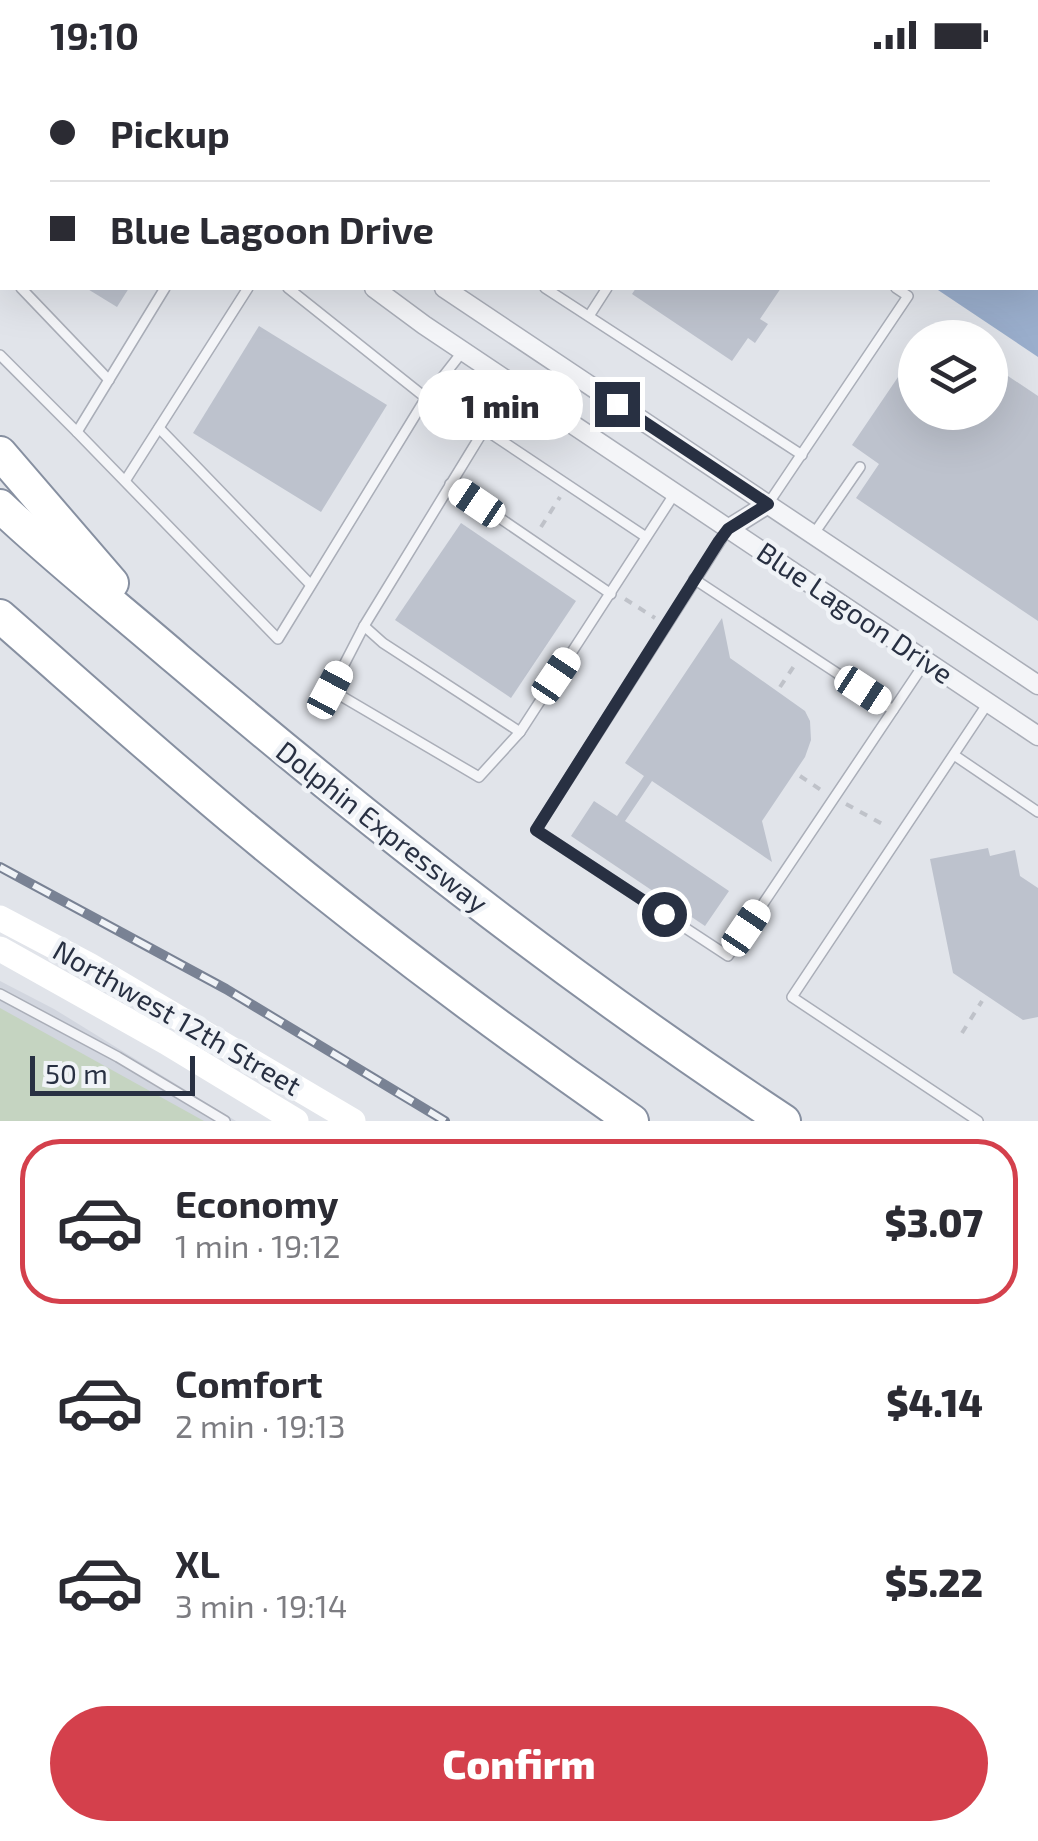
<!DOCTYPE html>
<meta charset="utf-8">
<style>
body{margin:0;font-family:"Exo 2",sans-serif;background:#f2f2f3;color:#2b2b33;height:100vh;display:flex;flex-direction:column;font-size:38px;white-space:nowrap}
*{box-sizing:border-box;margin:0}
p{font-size:32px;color:#7c7c81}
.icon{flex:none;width:55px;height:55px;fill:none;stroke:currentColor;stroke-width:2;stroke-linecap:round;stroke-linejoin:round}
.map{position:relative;height:1051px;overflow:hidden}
.sheet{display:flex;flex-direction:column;background:#fff;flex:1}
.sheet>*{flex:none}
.banner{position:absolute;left:0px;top:0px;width:1040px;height:220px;box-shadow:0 10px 40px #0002;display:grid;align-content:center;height:220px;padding:0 50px;background:#fff}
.buttons{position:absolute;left:898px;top:250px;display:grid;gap:20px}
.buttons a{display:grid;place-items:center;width:110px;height:110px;border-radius:50%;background:#fff;box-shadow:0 10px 40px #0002;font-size:50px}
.scale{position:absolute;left:30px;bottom:25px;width:165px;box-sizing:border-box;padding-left:10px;border:5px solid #283042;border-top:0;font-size:28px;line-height:35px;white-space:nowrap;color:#283042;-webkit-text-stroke:8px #f0f3f7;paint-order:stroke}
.end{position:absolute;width:45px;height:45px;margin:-22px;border:12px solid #283042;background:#fff;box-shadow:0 0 0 5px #fff}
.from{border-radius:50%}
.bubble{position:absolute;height:70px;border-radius:35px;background:#fff;box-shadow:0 10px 40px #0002;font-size:32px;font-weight:800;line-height:70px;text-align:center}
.car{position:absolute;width:30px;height:60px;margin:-30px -15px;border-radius:12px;box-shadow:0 0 8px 2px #0007;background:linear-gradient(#fff 24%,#345 0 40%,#fff 0 76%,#345 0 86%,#fff 0)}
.banner b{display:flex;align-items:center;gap:35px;height:95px;font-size:38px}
.banner b+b{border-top:2px solid #e1e1e2}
.banner i{width:25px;height:25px;background:#2b2b33}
ul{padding:18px 0 0;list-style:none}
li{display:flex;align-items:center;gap:30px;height:165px;margin:0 20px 15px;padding:0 30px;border:5px solid transparent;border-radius:40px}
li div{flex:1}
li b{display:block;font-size:38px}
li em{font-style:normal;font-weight:800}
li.on{border-color:#d4404c}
li>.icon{width:90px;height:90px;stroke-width:1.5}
.button{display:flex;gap:20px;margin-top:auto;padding:20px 50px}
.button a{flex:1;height:115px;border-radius:60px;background:#d4404c;color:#fff;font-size:40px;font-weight:800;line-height:115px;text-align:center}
.status{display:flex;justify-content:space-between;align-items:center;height:70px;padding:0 50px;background:#fff;direction:ltr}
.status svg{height:28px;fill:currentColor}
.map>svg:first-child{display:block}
.built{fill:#d2d6df}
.green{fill:#c5d4c1}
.water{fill:#9aaecc}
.building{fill:#bdc2cd}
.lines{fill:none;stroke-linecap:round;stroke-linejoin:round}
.service-casing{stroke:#aaaeb8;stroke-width:12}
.minor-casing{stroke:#aaaeb8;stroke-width:21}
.motorway-casing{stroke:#8790a1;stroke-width:36}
.path{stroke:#bfc2c9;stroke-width:4;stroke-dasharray:8 8;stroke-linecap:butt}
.service{stroke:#f4f5f8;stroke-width:9}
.minor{stroke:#f4f5f8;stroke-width:18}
.secondary{stroke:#fff;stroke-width:25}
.motorway{stroke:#fff;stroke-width:32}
.rail-casing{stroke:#798294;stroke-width:10}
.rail{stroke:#f0f3f7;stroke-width:6;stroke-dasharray:19;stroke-linecap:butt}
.route{stroke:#283042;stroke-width:12}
.labels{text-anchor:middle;stroke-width:9;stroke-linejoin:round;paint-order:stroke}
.street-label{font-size:28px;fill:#283042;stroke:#f0f3f7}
</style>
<div class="status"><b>19:10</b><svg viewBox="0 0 49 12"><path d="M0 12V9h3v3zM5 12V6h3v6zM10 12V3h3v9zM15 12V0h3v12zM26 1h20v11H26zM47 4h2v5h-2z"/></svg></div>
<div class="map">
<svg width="1038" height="1051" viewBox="0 0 1038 1051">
<rect width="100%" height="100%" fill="#e1e4ea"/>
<!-- built -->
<g class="built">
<path d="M248 0H645L646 2H250Z"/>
<path d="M0 911 54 939 236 1051H0Z"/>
</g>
<!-- green -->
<path class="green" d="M0 938 204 1051H0Z"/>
<!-- water -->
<path class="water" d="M645 0H1038V287L935 218H1038V2Z"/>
<!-- building -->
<g class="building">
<path d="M86 218H129L117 237Z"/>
<path d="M636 218H781L760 249 768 254 755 273 748 268 732 291 632 224Z"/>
<path d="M933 255 951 268H925Z"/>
<path d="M259 256 387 335 321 442 193 363Z"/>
<path d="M915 282V342H990V294L1038 326V551L856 428 879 394 852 375Z"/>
<path d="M461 453 576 531 511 628 395 550Z"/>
<path d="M722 548 730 588 805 641 810 651 811 670 805 687 762 751 772 792 652 711 625 751 729 821 705 856 571 766 594 731 617 746 644 706 625 693Z"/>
<path d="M988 778 990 786 1015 780 1020 806 1038 818V947L1023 950 953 903 930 789Z"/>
</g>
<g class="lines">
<!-- service casing -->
<g class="service-casing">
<g id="service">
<path d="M98 0 99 2"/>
<path d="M47 2 49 0"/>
<path d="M0 80 2 75"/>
<path d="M0 196 2 198"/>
<path d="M21 218 109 310"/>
<path d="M288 218 426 328"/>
<path d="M545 218 802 385"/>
<path d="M589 246 607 218"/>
<path d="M0 285 77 362 165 218"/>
<path d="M512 314 364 556 331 620 479 707 520 662 675 423"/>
<path d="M159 358 310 514"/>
<path d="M484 359 646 467"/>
<path d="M77 362 278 569 424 331 463 281"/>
<path d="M125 411 248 218"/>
<path d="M450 414 611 524"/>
<path d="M768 434 908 226 896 218"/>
<path d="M728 459 536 760 728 886 926 591"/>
<path d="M813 465 860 397"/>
<path d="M694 509 893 640"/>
<path d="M364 556 383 573 520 662"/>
<path d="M954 685 1038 742"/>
<path d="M0 924 118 987 225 1051"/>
<path d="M978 1051 792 927 988 633"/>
</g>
</g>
<!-- minor casing -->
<g class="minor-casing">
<g id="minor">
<path d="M166 0 168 2"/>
<path d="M218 0 220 2"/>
<path d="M374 218 424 255 1038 666"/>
<path d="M444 218 1038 615"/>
<path d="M728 459 768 434"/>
</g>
</g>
<!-- motorway casing -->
<g class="motorway-casing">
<g id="motorway">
<path d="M0 383 112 513"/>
<path d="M0 436C57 490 118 538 177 589 371 754 571 911 784 1051"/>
<path d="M0 546C80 616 160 688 242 756 367 860 498 958 632 1051"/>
</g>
</g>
<!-- path -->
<g class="path">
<path d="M541 457 560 427"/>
<path d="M625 529 655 548"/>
<path d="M780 617 796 593"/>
<path d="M800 706 821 720"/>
<path d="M846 734 886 756"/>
<path d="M962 963 982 931"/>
</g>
<!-- service -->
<use href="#service" class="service"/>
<!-- minor -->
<use href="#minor" class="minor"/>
<!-- secondary -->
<g class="secondary">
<path d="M0 848 89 895 353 1051"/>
<path d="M0 879 166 972 296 1051"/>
</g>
<!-- motorway -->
<use href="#motorway" class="motorway"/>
<!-- rail casing -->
<g class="rail-casing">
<path id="rail" d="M0 797 226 919 445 1051"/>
</g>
<!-- rail -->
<use href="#rail" class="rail"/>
</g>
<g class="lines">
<!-- route -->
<path class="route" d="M617 334 768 434 728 459 719 471 536 760 664 844"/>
</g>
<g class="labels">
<!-- street labels -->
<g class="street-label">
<text transform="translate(855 543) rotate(34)" y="10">Blue Lagoon Drive</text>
<text transform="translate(382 757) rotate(38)" y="10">Dolphin Expressway</text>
<text transform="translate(177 948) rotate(30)" y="10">Northwest 12th Street</text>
</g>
</g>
</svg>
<div class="buttons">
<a><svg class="icon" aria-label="layers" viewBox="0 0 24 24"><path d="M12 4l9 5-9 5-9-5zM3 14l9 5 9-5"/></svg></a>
</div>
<div class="scale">50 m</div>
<i class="end from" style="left:664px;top:844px"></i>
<i class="end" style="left:617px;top:334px"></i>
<div class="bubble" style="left:418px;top:300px;width:165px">1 min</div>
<i class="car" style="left:477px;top:433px;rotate:304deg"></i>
<i class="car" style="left:556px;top:606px;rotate:34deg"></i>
<i class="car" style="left:330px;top:620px;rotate:28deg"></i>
<i class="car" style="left:863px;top:620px;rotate:123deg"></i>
<i class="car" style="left:746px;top:858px;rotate:34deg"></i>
<div class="banner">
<b><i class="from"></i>Pickup</b>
<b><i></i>Blue Lagoon Drive</b>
</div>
</div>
<section class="sheet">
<ul>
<li class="on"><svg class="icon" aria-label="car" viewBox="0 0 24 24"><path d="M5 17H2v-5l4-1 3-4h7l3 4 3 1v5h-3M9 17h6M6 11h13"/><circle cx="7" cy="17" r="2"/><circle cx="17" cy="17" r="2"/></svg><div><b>Economy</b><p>1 min · 19:12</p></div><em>$3.07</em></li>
<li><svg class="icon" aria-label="car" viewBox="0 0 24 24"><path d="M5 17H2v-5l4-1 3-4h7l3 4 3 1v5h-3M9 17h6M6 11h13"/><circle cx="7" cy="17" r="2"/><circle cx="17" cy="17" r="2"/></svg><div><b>Comfort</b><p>2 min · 19:13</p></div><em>$4.14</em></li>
<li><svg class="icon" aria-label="car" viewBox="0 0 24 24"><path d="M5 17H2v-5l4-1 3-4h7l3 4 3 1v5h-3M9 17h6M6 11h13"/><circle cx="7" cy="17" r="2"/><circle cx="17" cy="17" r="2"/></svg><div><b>XL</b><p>3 min · 19:14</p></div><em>$5.22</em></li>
</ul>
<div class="button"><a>Confirm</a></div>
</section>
